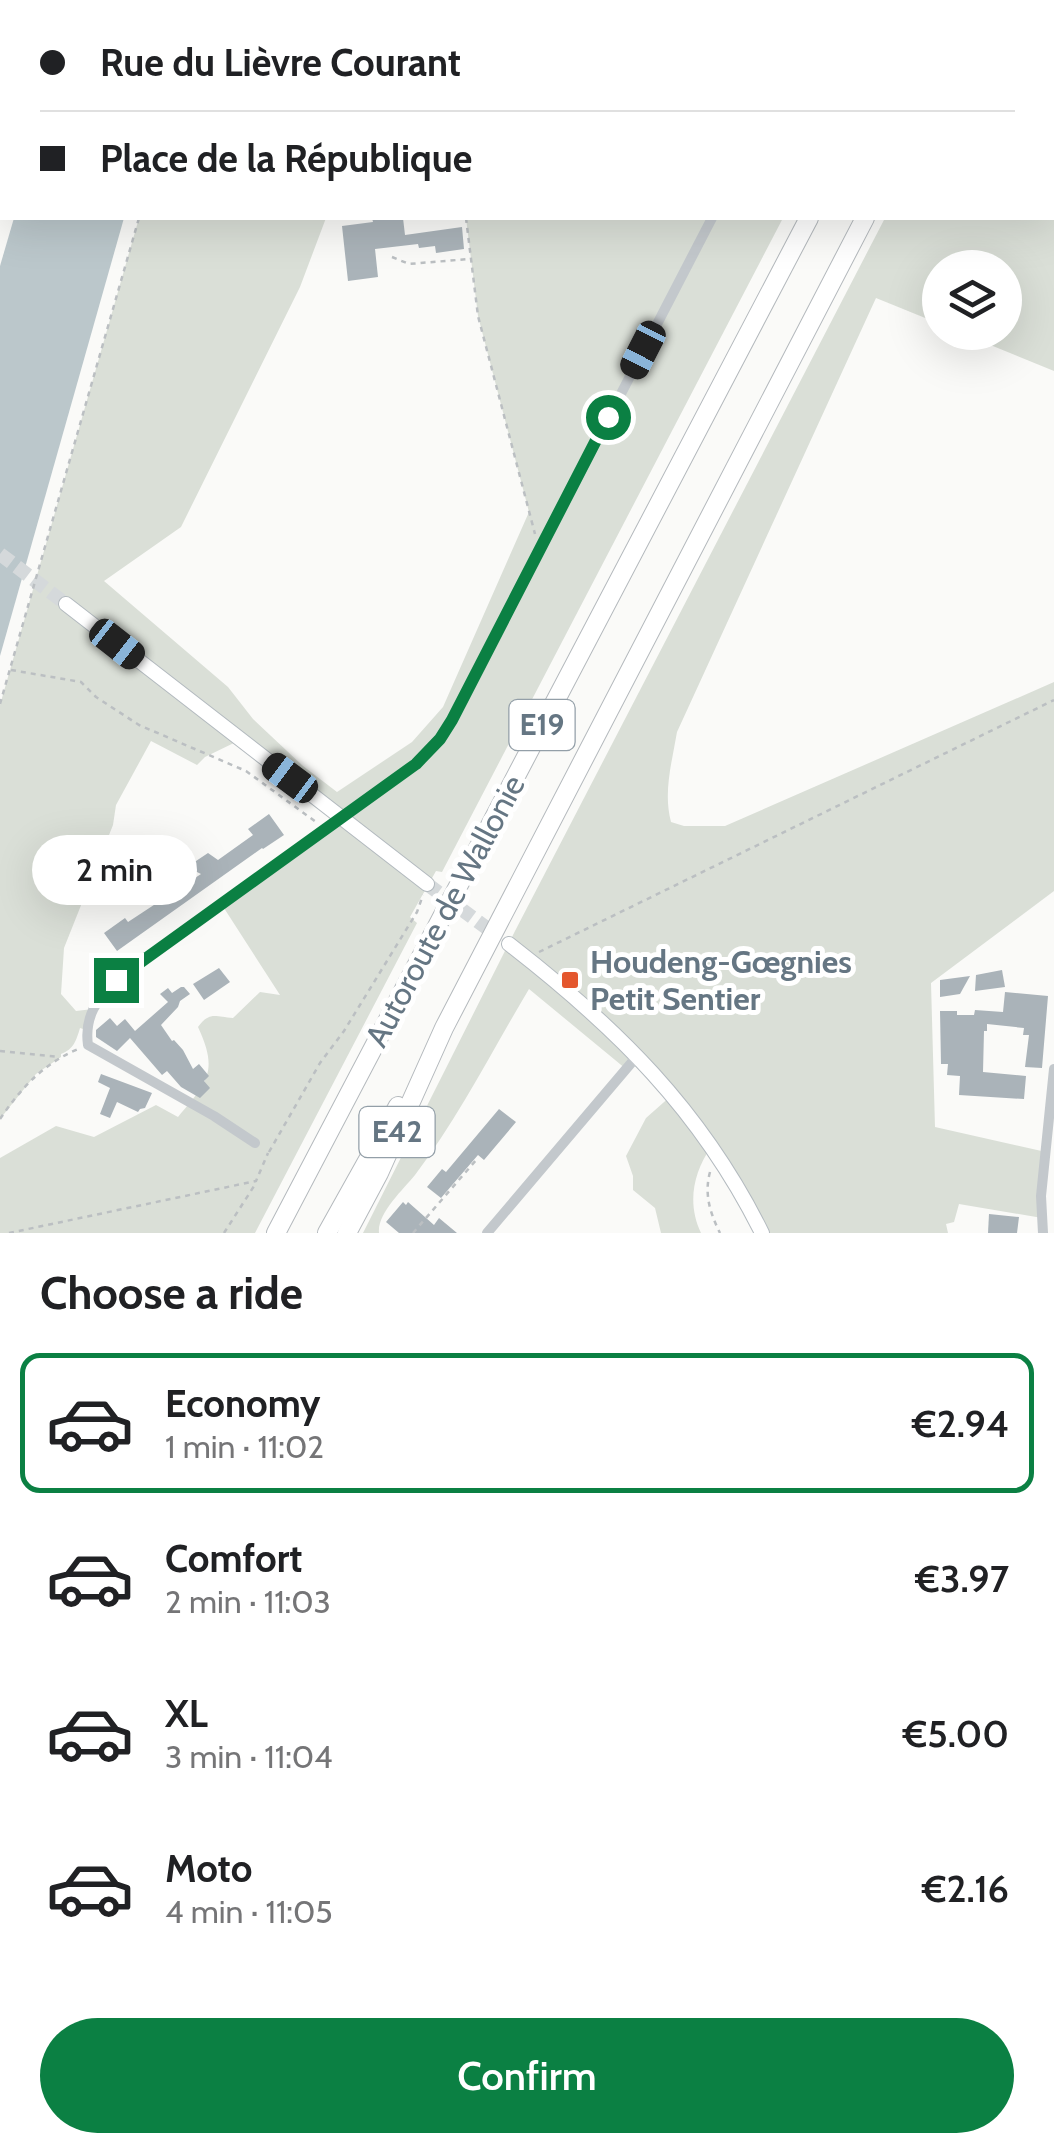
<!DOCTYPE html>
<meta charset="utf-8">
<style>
body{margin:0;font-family:Cabin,sans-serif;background:#f6f6f6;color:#202124;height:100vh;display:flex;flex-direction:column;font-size:38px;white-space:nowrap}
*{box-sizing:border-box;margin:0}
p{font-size:32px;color:#757577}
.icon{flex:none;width:55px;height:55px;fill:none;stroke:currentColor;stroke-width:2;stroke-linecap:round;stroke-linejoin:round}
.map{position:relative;height:1233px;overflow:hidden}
.panel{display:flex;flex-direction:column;background:#fff;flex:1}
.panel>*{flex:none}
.guide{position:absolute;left:0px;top:0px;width:1055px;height:220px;box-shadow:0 10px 40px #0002;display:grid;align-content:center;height:220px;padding:0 40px;background:#fff}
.buttons{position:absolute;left:922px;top:250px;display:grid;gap:20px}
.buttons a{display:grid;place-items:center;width:100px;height:100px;border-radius:50%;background:#fff;box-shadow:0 10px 40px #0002;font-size:50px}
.end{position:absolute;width:45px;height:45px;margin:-22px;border:12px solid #0b8043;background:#fff;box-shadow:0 0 0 5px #fff}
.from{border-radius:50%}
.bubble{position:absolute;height:70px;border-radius:35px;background:#fff;box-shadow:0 10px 40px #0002;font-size:32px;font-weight:600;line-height:70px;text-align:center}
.car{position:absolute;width:30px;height:60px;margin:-30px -15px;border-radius:12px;box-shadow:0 0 8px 2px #0007;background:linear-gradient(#222 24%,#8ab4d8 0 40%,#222 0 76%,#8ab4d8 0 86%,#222 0)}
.guide b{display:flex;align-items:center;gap:35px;height:95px;font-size:38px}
.guide b+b{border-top:2px solid #e0e0e0}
.guide i{width:25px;height:25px;background:#202124}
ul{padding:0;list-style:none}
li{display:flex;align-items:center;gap:30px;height:140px;margin:0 20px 15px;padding:0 20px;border:5px solid transparent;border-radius:20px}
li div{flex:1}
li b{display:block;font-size:38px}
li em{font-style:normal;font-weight:600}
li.active{border-color:#0b8043}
li>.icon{width:90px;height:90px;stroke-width:1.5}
h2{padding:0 40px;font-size:45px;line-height:120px}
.primary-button{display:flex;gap:20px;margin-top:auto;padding:20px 40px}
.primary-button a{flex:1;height:115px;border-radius:60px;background:#0b8043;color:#fff;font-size:40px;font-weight:600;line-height:115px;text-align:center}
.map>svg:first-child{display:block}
.green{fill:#dadfd7}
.water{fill:#bbc7cb}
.building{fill:#aab3b9}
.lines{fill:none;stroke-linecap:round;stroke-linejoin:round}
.secondary-tunnel{stroke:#d5d9db;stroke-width:14;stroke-dasharray:14 7;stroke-linecap:butt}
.secondary-casing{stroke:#b3babf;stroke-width:16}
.highway-casing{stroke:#b4b9bd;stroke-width:20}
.path{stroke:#bbbfc2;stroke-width:2.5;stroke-dasharray:5 5;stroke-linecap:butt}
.street{stroke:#c3c8cc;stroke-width:10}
.secondary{stroke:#fff;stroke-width:14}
.highway{stroke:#fff;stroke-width:18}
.route{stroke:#0b8043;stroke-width:12}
.poi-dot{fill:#e4572e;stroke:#fff;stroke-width:4}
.labels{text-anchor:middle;stroke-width:10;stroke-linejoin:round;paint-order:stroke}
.shield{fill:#fff;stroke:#939fa8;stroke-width:2.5}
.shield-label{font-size:30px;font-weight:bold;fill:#657683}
.street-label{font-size:32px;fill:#657683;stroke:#fff}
.poi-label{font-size:32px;font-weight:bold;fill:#657683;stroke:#fff;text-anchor:start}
</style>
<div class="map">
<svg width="1054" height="1233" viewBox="0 0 1054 1233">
<rect width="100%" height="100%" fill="#fafaf8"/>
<!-- green -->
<g class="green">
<path d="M0 0H59L58 2H2V199L0 207Z"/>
<path d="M199 0H535L534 2H199Z"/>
<path d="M597 0H897L895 2H597Z"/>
<path d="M998 0H1054V371L961 333 1005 332V268H940V324L876 298 677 732C672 762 663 792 671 822L684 826H725L1054 682V891L931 983 935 1127 1046 1152 1042 1218 959 1204 954 1222 946 1224 948 1233H762L711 1147C693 1173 687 1204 701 1233H661L655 1208 633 1190V1176L626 1156 646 1118 672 1095 638 1056 626 1069 529 989C492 1051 459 1117 415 1175 403 1190 377 1213 379 1233H363L515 931 885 218H1052V2H997Z"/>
<path d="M139 218H326L300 287 181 527 104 581 228 687 253 719 303 766 337 792 412 742 443 707 529 512 478 316 466 218H783L442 872 436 871 410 917 417 923 255 1233H0V1158L56 1126 94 1137 156 1105 178 1117C207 1082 219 1072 198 1027 210 1011 215 1017 233 1018L260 992 280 995 222 905 340 817 240 740 205 757 197 765 151 741 116 805 113 825 64 948 61 994 76 1011 93 1009 86 1030 80 1028C76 1041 74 1049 61 1054V1057L36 1074 0 1119V705Z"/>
</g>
<!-- water -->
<path class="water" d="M14 218H124L0 656V266Z"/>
<!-- building -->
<g class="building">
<path d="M372 218H403L405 235 462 227 464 249 436 253 435 246 419 248 418 244 375 249 378 277 348 281 342 226 373 222Z"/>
<path d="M269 814 284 835 263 849 262 848 117 951 104 933 125 918 128 922 201 874 187 867 208 853 218 860 253 835 248 829Z"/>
<path d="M219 968 230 982 204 1000 193 984Z"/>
<path d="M1002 970 1005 987 975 991 976 975Z"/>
<path d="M970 976 960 994 940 997V980Z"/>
<path d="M181 987H184L190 994 180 1001 178 1007 161 1025 172 1041 174 1040 183 1050 193 1069 199 1064 209 1076 204 1081 210 1088 200 1098 181 1087 167 1071 162 1075 130 1038 117 1051 96 1037V1030L110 1018 117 1026 125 1019 135 1031 168 1002 160 994 168 988 172 993Z"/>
<path d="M1005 992 1048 996 1042 1068 1025 1067 1029 1035H1023L1024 1028 987 1024V1031H984L983 1072 1026 1076 1024 1099 959 1095 960 1076 947 1075 948 1064H941L940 1011H957V1015H974L975 1010 1003 1012Z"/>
<path d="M101 1074 152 1093 145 1108 140 1109 138 1112 117 1102 110 1118 100 1114 110 1088 98 1082Z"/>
<path d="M499 1109 516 1122 484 1160 478 1155 441 1198 427 1187 442 1169 446 1172Z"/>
<path d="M403 1202 406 1205 408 1202 434 1225 439 1218 457 1233H399L386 1222Z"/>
<path d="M989 1214 1019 1217 1017 1233H988Z"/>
</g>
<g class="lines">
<!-- secondary-tunnel -->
<g class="secondary-tunnel">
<path d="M0 554 66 604"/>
<path d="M427 884 499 937"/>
</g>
<!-- secondary casing -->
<g class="secondary-casing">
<g id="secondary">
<path d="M66 604 427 884"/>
<path d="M509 944C616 1027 701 1110 762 1233"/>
</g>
</g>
<!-- highway casing -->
<g class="highway-casing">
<g id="highway">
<path d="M922 2 923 0"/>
<path d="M977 2 978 0"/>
<path d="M276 1233 809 218"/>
<path d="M327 1233 398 1106"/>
<path d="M347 1233 379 1173 444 1028 865 218"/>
</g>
</g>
<!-- path -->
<g class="path">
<path d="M58 2 59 0"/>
<path d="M199 2V0"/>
<path d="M534 2 535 0"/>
<path d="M0 209 2 200"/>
<path d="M466 218 478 316 535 534"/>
<path d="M392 257 409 264 469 259"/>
<path d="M11 670 81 682 96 697 139 725 246 771 316 822"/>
<path d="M0 704 139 218"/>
<path d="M539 952 1054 700"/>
<path d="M0 1051 59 1057"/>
<path d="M0 1119C21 1088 43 1064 78 1049"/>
<path d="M269 1152 320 1063 344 1031 417 912 423 895"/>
<path d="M710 1172C704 1194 710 1213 720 1233"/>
<path d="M9 1233 256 1181 268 1153"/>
<path d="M224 1233 256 1183"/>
<path d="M413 1233 477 1159"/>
</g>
<!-- street -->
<g class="street">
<path d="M813 2 814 0"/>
<path d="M255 1143 214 1116 88 1045C84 1017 97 999 116 980L416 764 439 739 452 720 712 218"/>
<path d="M487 1233 638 1055"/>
<path d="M1043 1233 1041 1196 1054 1069"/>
</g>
<!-- secondary -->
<use href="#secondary" class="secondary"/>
<!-- highway -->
<use href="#highway" class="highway"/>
</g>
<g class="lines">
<!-- route -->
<path class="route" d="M116 980 416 764 440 739 452 720 608 417"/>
</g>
<!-- markers -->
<rect class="poi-dot" x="560" y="970" width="20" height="20" rx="5"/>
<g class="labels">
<!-- shield labels -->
<g class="shield">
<rect x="509.5" y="700" width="65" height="50" rx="8"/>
<rect x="359.5" y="1107" width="75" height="50" rx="8"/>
</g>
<g class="shield-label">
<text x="542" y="735">E19</text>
<text x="397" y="1142">E42</text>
</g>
<!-- street labels -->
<g class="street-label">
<text transform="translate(445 911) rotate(-62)" y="11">Autoroute de Wallonie</text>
</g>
<!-- poi labels -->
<g class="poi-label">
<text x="590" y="973">Houdeng-Gœgnies<tspan x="590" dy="37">Petit Sentier</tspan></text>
</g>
</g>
</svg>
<div class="buttons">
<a><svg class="icon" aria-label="layers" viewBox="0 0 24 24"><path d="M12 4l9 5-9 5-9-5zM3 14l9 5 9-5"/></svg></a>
</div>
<i class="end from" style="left:608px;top:417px"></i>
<i class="end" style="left:116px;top:980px"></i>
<div class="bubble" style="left:32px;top:835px;width:165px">2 min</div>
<i class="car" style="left:643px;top:350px;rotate:207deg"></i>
<i class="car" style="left:117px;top:644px;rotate:128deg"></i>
<i class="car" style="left:290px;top:778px;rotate:307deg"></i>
<div class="guide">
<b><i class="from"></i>Rue du Lièvre Courant</b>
<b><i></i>Place de la République</b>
</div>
</div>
<section class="panel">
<h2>Choose a ride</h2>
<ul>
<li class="active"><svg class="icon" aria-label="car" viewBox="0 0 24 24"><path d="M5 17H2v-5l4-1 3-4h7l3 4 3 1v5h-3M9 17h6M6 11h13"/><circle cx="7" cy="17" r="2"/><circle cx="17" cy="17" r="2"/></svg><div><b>Economy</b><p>1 min · 11:02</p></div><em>€2.94</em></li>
<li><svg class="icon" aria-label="car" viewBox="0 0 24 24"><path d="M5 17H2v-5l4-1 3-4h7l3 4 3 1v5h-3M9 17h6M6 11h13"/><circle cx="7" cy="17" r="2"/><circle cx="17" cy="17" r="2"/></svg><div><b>Comfort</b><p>2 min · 11:03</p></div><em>€3.97</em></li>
<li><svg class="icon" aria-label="car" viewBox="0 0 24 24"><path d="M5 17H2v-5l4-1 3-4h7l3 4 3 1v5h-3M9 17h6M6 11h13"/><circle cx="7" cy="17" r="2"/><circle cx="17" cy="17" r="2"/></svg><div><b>XL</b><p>3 min · 11:04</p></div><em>€5.00</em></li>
<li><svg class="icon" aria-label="car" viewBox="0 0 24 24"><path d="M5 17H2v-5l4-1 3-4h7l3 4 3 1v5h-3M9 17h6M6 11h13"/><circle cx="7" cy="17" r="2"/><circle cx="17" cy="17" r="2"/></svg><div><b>Moto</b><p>4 min · 11:05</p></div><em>€2.16</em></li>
</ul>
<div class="primary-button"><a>Confirm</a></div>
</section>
